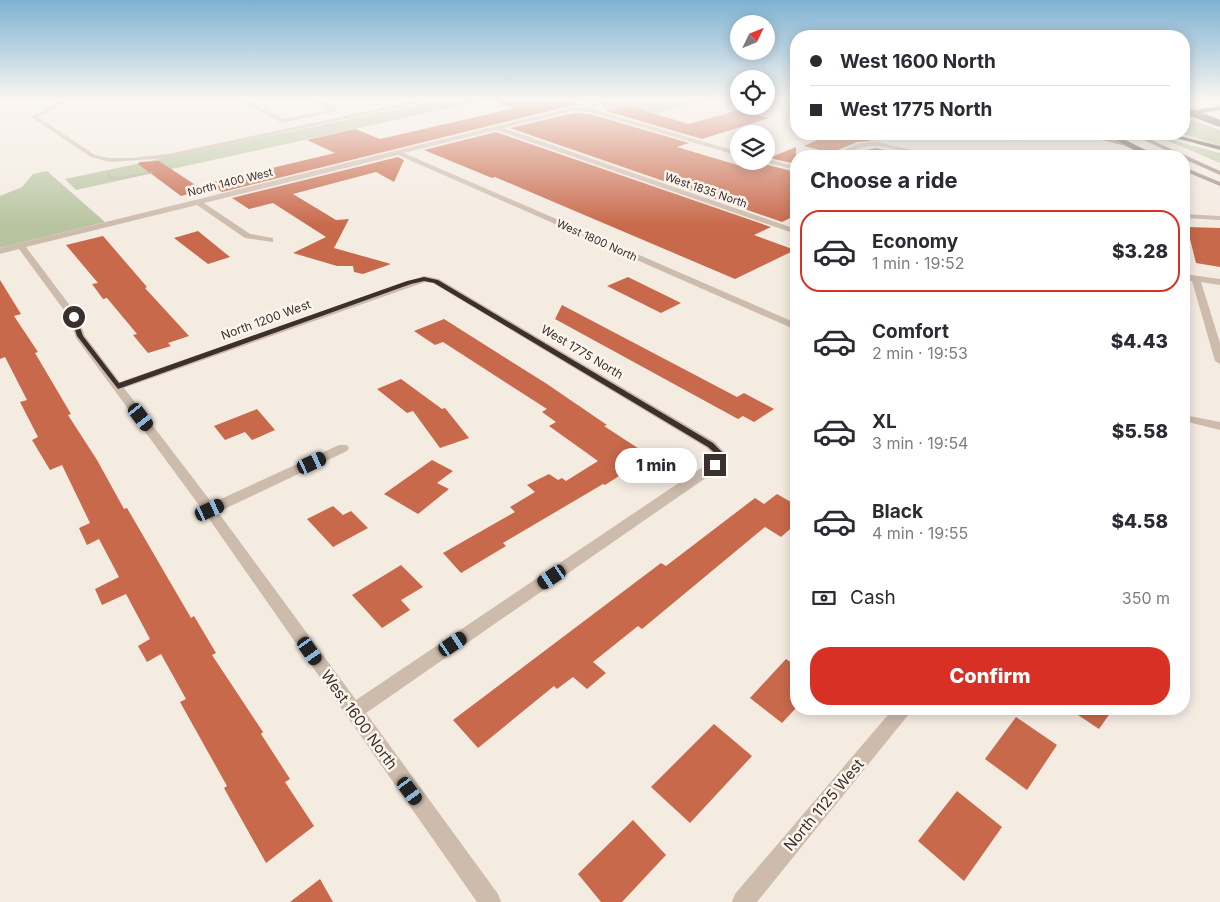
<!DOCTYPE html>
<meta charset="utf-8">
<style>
body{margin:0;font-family:Inter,sans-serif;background:#f2f2f3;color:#2b2b33;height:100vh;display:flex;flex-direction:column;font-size:19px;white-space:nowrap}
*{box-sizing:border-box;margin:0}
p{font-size:16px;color:#7c7c81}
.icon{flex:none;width:28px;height:28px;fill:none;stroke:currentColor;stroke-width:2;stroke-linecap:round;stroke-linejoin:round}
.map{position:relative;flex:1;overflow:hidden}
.panel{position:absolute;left:790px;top:150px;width:400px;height:565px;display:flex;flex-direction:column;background:#fff;border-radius:20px;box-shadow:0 2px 12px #0003}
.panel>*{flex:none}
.top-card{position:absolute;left:790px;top:30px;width:400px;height:110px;border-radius:20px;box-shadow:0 2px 12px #0003;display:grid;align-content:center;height:110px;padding:0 20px;background:#fff}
.needle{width:32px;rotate:47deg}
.buttons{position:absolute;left:730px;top:15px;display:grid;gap:10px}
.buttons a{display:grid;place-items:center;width:45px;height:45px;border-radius:50%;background:#fff;box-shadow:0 2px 12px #0003;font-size:25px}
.end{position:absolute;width:22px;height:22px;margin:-11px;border:6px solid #3b302b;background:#fff;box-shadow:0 0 0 2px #fff}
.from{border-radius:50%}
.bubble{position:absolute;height:35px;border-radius:18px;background:#fff;box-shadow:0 2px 12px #0003;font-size:16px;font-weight:800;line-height:35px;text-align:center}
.car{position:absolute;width:15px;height:30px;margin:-15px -8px;border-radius:6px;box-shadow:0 0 4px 1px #0007;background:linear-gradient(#222 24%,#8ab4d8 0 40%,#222 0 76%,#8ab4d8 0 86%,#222 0)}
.top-card b{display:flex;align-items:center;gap:18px;height:48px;font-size:19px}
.top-card b+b{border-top:1px solid #e1e1e2}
.top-card i{width:12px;height:12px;background:#2b2b33}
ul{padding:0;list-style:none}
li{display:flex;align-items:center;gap:15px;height:82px;margin:0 10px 8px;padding:0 10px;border:2px solid transparent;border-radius:20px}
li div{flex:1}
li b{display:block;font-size:19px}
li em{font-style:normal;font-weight:800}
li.on{border-color:#d93025}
li>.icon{width:45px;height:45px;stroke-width:1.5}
h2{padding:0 20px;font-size:22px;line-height:60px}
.pay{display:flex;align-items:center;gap:12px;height:55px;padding:0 20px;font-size:19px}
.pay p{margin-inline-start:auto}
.cta{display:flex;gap:10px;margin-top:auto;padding:10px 20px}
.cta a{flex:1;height:58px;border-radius:20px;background:#d93025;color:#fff;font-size:20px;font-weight:800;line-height:58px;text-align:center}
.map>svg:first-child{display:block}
.green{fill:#b8c4a0}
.building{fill:#c8694b}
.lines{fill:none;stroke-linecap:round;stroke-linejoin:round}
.path-far1{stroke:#b9a596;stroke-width:1;stroke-dasharray:1 1;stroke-linecap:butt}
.path{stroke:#b9a596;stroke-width:2;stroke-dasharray:1 1;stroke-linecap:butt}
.lane{fill:#cdbbac;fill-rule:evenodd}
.street{fill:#cdbbac;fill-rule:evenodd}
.secondary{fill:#a18a7d;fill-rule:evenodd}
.highway{fill:#5c4a42;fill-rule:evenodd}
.highway-bridge{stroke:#5c4a42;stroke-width:7}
.route{fill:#3b302b}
.labels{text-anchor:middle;stroke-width:5;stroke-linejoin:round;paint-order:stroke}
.far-street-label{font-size:11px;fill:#3b302b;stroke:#fbf5ee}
.street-label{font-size:12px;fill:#3b302b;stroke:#fbf5ee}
.near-street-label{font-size:15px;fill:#3b302b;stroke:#fbf5ee}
</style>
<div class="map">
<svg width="1220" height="902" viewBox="0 0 1220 902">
<rect width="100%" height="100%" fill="#f4ebe1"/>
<!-- green -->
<g class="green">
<path d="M440 100H486L76 190 65 179Z"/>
<path d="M593 100H706L639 118 602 108 601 104Z"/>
<path d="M1192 120 1220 130V146L1183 134 1184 121Z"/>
<path d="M1157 136 1220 153V163L1159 137Z"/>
<path d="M47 171 105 222 0 248V196L22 187 33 174Z"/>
</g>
<!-- building -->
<g class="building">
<path d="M502 100H569L580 106 574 105 222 192 209 183 335 153 307 140 355 129 380 139 515 108 501 103Z"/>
<path d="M628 106 689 124 739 110 769 118 702 139 606 111Z"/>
<path d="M574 113 590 114 689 143 677 147 744 167 762 161 764 164 796 172V215L782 222 510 128Z"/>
<path d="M496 132 771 227 754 235 795 250 735 279 495 177 492 178 424 150Z"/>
<path d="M831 134H842L872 141 857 142 831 153 804 146Z"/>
<path d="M796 147V164L769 158Z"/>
<path d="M875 148 897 152 909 156H842Z"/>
<path d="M398 157 404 160 394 182 376 172 293 194 336 220 349 219 334 248 391 264 363 274 354 272 353 266H337L293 253 326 237 273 203 249 209 232 198Z"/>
<path d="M159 161 203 190 181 196 138 164 140 162Z"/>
<path d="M1187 227 1220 228V267L1196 263Z"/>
<path d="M198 231 230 257 208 264 174 238Z"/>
<path d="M103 236 147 287 145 288 189 336 168 343 171 346 148 353 133 335 137 334 107 298 103 299 92 284 98 283 66 245Z"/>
<path d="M628 277 681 303 661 313 607 286Z"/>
<path d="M0 280 21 314 14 316 38 352 35 353 71 414 68 415 97 460 124 509 127 508 191 618 194 616 216 653 212 655 263 732 261 734 290 779 285 782 314 826 266 863 224 788 227 786 180 702 186 699 161 654 147 662 138 646 150 639 126 594 102 605 95 589 119 577 99 539 87 545 79 528 90 523 62 465 50 470 32 440 38 437 20 402 27 400 5 357 0 359Z"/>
<path d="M562 305 737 397 744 393 774 409 754 422 743 416 738 419 555 319Z"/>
<path d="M444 319 547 384 607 425 604 426 650 456 605 485 603 484 503 543 506 546 461 573 443 553 515 512 510 507 535 492 527 485 549 474 558 480 562 478 566 481 598 461 549 426 556 422 542 412 547 409 443 342 435 345 414 331Z"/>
<path d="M401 379 442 409 445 408 469 438 440 448 413 411 407 413 377 389Z"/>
<path d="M257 409 275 430 252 440 245 432 225 440 214 426Z"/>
<path d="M432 460 453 471 437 483 449 489 418 514 384 494Z"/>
<path d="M777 494 796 505V524L781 537 765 527 642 629 638 626 593 662 606 673 587 689 573 677 557 689 554 686 478 748 453 720 661 563 666 566 755 498 764 504Z"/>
<path d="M333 506 343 515 351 511 368 528 333 547 307 519Z"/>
<path d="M401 565 423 587 401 600 410 610 382 628 352 595Z"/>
<path d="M786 659 796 666V708L782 723 750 698Z"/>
<path d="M1069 709H1113L1099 729Z"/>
<path d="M1016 717 1057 745 1027 790 985 759Z"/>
<path d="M714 724 752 756 690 823 651 787Z"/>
<path d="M957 791 1002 827 964 881 918 841Z"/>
<path d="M633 820 666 855 622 902H601L578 874Z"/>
<path d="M320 879 333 902H290Z"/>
</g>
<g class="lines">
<!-- path-far1 -->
<g class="path-far1">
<path d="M441 102 449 100"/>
<path d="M437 109 478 100"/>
</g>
<!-- path -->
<path class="path" d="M110 173 108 177 118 179 153 172"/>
<!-- lane -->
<g class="lane">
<path d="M62 100H69L38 117 95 155 110 158H132L168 154 420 100H431L168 158 110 162 91 157 31 117Z"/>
<path d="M238 100H245L283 119 331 110 311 100H319L340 110 282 123Z"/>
<path d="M584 100H591L598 105 592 111H588L592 105Z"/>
</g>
<!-- street -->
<g class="street">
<path d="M574 107 592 109 739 152V156L590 112 574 111 503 128 796 229V234L496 130 404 153 796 323V330L398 155 204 203 250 234 273 238V242L245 238 197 205 26 247 77 315 85 336 120 382 424 276 439 279 715 442 728 456 720 468 366 713 498 894 501 902H477L207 516 76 338 69 317 19 249 0 254V248ZM425 282 433 283 707 448 715 456 710 462 356 700 218 512 347 451 349 448 347 445H339L212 503 124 388Z"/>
<path d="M876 142 931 154 934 156C914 157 895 147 875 146 858 145 845 157 829 156L858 144Z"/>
<path d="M766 159 796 166V170L764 162Z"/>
<path d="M1184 214 1220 216V220L1184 218Z"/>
<path d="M1184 274 1220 279V285L1201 282 1220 343V364L1215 361 1192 281 1184 280Z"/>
<path d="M1184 415 1220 422V430L1184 421Z"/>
<path d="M893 709H913L757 902H732L735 894Z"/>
</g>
<!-- secondary -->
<g class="secondary">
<path d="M1080 134C1099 133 1142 145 1158 156H1150L1125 146Z"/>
<path d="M1131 134H1138L1220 171V175L1184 159V156H1178Z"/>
<path d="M1184 167 1220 182V186L1184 171Z"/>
</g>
<!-- highway -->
<g class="highway">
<path d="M1184 100H1191L1184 103Z"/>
<path d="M1220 106V110L1184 116V112Z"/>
<path d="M1105 134H1114L1145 150 1138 152Z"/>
<path d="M1135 134H1142L1147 138 1140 140Z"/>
<path d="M1161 134H1172L1220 146V150Z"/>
</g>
<!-- highway-bridge -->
<path class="highway-bridge" d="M1184 110 1219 123"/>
</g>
<!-- sky -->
<linearGradient id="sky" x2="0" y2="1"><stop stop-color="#7eb2d2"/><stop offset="0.44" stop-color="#faf6f2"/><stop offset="1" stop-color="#faf6f2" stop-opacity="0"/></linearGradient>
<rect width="1220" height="226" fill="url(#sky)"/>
<!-- route -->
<path class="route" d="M424 277 438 280 713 443 726 456 718 467H712L711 465 718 456 708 447 434 283 424 281 411 284 118 389 77 336 71 317 76 316 83 336 119 383 407 281Z"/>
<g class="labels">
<!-- far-street labels -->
<g class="far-street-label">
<text transform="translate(230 182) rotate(-14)" y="4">North 1400 West</text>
<text transform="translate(706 190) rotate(19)" y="4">West 1835 North</text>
<text transform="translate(597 240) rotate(24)" y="4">West 1800 North</text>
</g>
<!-- street labels -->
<g class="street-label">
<text transform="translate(266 320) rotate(-20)" y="4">North 1200 West</text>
<text transform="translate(582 352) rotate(31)" y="4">West 1775 North</text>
</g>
<!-- near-street labels -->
<g class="near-street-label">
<text transform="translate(359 720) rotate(54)" y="5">West 1600 North</text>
<text transform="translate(824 805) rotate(-50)" y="5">North 1125 West</text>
</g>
</g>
</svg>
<div class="buttons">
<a><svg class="needle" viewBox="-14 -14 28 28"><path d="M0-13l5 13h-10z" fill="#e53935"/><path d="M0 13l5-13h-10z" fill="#7c7c81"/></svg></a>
<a><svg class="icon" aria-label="locate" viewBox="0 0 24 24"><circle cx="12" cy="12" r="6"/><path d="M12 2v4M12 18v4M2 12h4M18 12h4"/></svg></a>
<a><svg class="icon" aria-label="layers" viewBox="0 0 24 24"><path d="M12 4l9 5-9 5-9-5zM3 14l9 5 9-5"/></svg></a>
</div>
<i class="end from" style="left:74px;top:317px"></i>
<i class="end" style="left:715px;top:465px"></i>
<div class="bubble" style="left:615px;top:448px;width:82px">1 min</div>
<i class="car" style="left:141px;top:417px;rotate:143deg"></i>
<i class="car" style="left:312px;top:463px;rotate:65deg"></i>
<i class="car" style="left:210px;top:510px;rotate:65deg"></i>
<i class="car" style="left:552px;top:577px;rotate:236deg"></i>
<i class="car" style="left:453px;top:644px;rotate:56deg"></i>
<i class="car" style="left:310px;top:651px;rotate:145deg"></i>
<i class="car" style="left:410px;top:791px;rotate:144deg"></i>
<div class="top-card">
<b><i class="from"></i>West 1600 North</b>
<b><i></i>West 1775 North</b>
</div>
<section class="panel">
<h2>Choose a ride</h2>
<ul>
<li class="on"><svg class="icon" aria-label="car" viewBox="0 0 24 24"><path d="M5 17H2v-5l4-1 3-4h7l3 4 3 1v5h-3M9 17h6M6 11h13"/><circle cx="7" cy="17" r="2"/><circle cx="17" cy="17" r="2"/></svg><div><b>Economy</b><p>1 min · 19:52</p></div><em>$3.28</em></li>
<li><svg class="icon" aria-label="car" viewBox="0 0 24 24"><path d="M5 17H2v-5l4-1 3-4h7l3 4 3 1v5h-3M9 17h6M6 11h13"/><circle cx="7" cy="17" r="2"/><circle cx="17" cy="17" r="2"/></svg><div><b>Comfort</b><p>2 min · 19:53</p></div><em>$4.43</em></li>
<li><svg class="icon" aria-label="car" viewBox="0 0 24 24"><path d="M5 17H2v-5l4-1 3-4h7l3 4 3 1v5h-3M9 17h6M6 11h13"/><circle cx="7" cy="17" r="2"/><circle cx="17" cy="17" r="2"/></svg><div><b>XL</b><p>3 min · 19:54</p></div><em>$5.58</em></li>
<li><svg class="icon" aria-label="car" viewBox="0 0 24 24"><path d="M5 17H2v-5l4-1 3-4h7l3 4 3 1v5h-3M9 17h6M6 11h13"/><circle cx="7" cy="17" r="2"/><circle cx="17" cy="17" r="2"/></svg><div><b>Black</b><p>4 min · 19:55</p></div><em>$4.58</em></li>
</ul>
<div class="pay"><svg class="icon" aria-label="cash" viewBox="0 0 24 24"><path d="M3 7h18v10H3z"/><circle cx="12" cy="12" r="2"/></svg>Cash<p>350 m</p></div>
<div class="cta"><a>Confirm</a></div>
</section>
</div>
